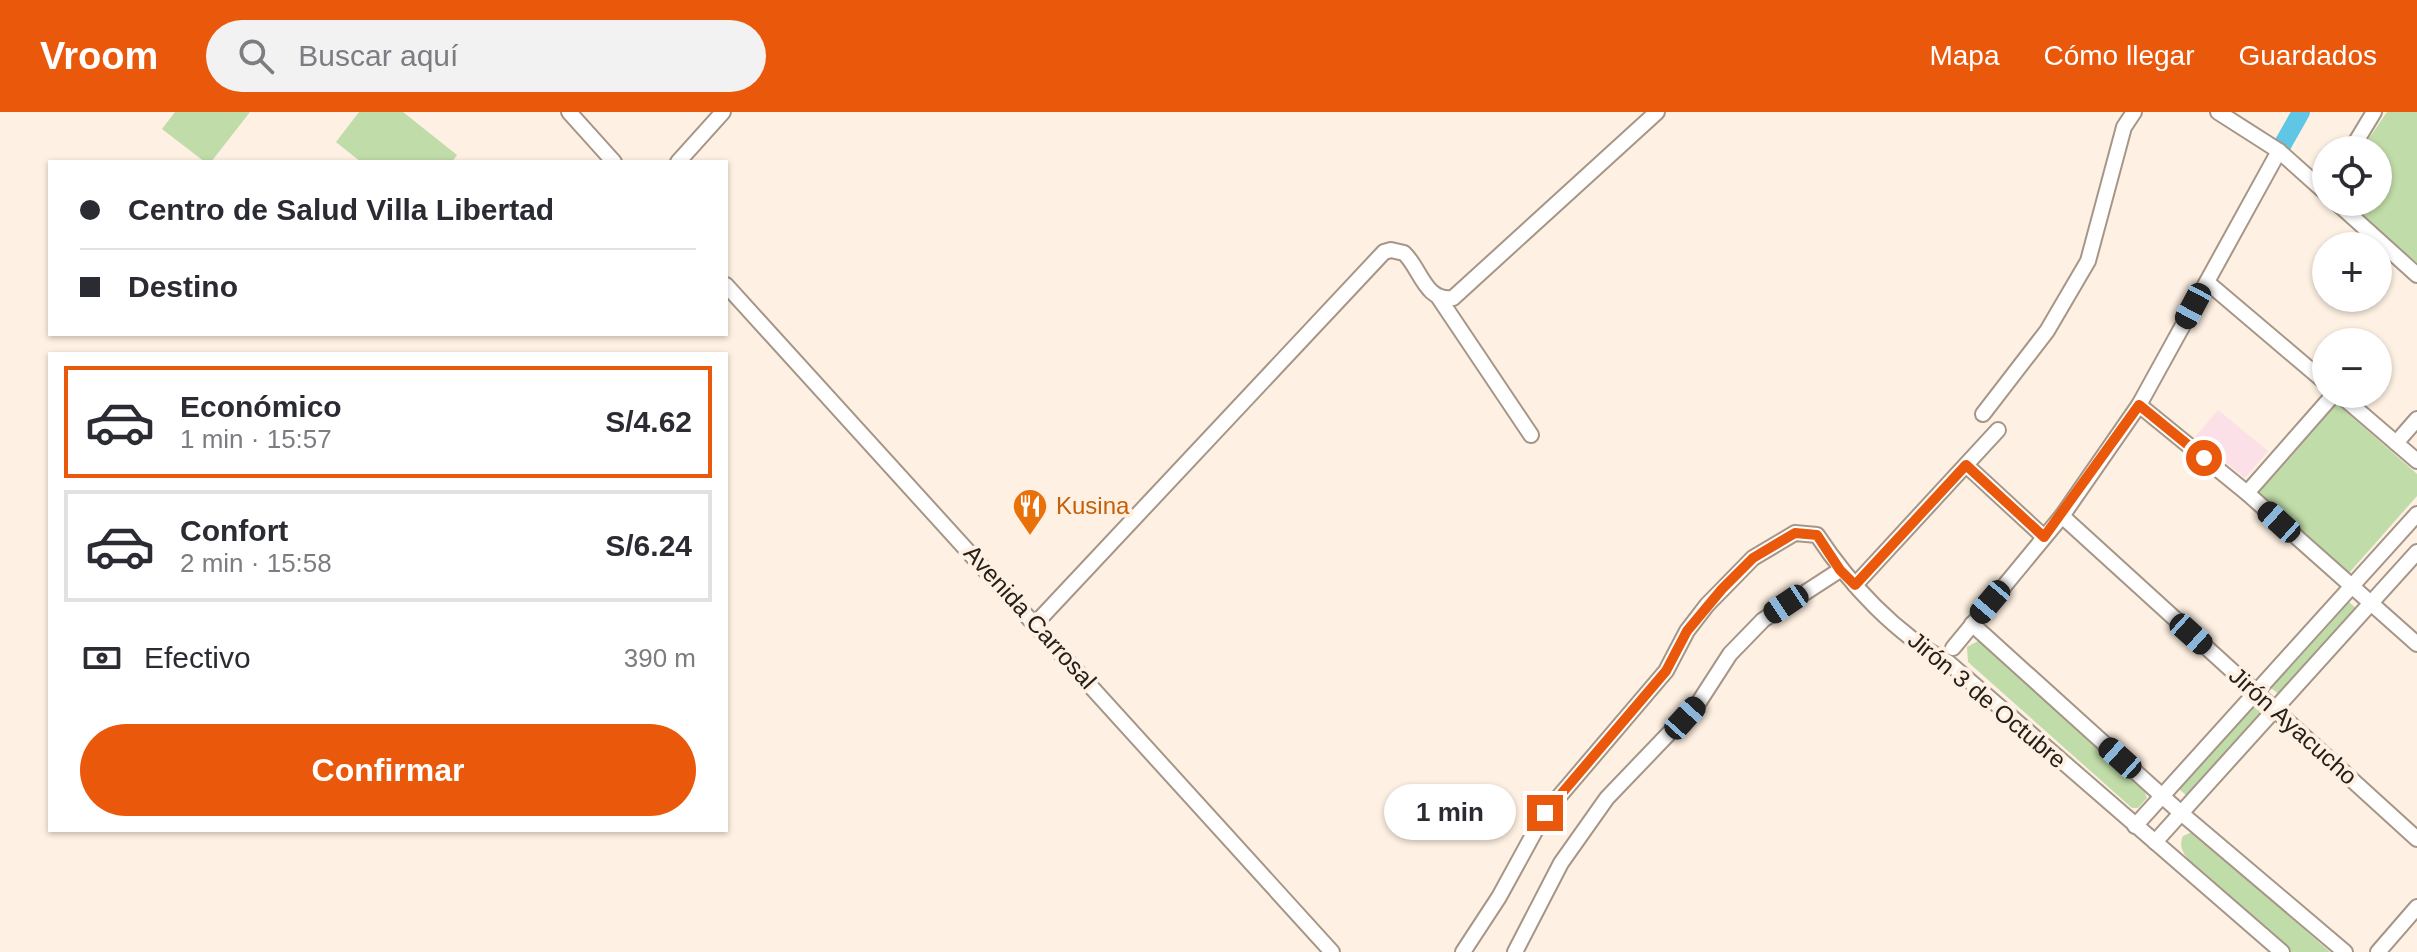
<!DOCTYPE html>
<html lang="es">
<meta charset="utf-8">
<style>
body{margin:0;font-family:Helvetica,sans-serif;background:#f2f2f3;color:#2b2b33;height:100vh;display:flex;flex-direction:column;font-size:30px;white-space:nowrap}
*{box-sizing:border-box;margin:0}
p{font-size:26px;color:#7c7c81}
.icon{flex:none;width:44px;height:44px;fill:none;stroke:currentColor;stroke-width:2;stroke-linecap:round;stroke-linejoin:round}
.map{position:relative;flex:1;overflow:hidden}
.details{position:absolute;left:48px;top:240px;width:680px;height:480px;display:flex;flex-direction:column;background:#fff;border-radius:0px;box-shadow:0 2px 6px #0004}
.details>*{flex:none}
.top-card{position:absolute;left:48px;top:48px;width:680px;height:176px;border-radius:0px;box-shadow:0 2px 6px #0004;display:grid;align-content:center;height:176px;padding:0 32px;background:#fff}
.buttons{position:absolute;left:2312px;top:24px;display:grid;gap:16px}
.buttons a{display:grid;place-items:center;width:80px;height:80px;border-radius:50%;background:#fff;box-shadow:0 2px 6px #0004;font-size:40px}
.end{position:absolute;width:36px;height:36px;margin:-18px;border:10px solid #ea580c;background:#fff;box-shadow:0 0 0 4px #fff}
.from{border-radius:50%}
.bubble{position:absolute;height:56px;border-radius:28px;background:#fff;box-shadow:0 2px 6px #0004;font-size:26px;font-weight:800;line-height:56px;text-align:center}
.car{position:absolute;width:24px;height:48px;margin:-24px -12px;border-radius:10px;box-shadow:0 0 6px 2px #0007;background:linear-gradient(#222 24%,#8ab4d8 0 40%,#222 0 76%,#8ab4d8 0 86%,#222 0)}
.top-card b{display:flex;align-items:center;gap:28px;height:76px;font-size:30px}
.top-card b+b{border-top:2px solid #e1e1e2}
.top-card i{width:20px;height:20px;background:#2b2b33}
ul{padding:14px 0 0;list-style:none}
li{display:flex;align-items:center;gap:24px;height:112px;margin:0 16px 12px;padding:0 16px;border:4px solid #e1e1e2;border-radius:0px}
li div{flex:1}
li b{display:block;font-size:30px}
li em{font-style:normal;font-weight:800}
li.selected{border-color:#ea580c}
li>.icon{width:72px;height:72px;stroke-width:1.5}
.pay{display:flex;align-items:center;gap:20px;height:88px;padding:0 32px;font-size:30px}
.pay p{margin-inline-start:auto}
.action{display:flex;gap:16px;margin-top:auto;padding:16px 32px}
.action a{flex:1;height:92px;border-radius:48px;background:#ea580c;color:#fff;font-size:32px;font-weight:800;line-height:92px;text-align:center}
header{display:flex;align-items:center;gap:48px;box-sizing:border-box;height:112px;padding:0 40px;background:#ea580c;color:#fff}
header strong{font-size:38px}
nav{display:flex;gap:44px;margin-inline-start:auto;font-size:28px}
.search{width:560px;height:72px;background:#f2f2f3;display:flex;align-items:center;gap:20px;box-sizing:border-box;padding:0 28px;border-radius:44px;color:#7c7c81;font-size:30px}
.map>svg:first-child{display:block}
.medical{fill:#fbe1e7}
.green{fill:#c0dca8}
.lines{fill:none;stroke-linecap:round;stroke-linejoin:round}
.canal{stroke:#5fc6e5;stroke-width:18}
.minor-casing{stroke:#a69687;stroke-width:18}
.minor{stroke:#fff;stroke-width:14}
.route{stroke:#ea580c;stroke-width:10}
.labels{text-anchor:middle;stroke-width:8;stroke-linejoin:round;paint-order:stroke}
.food-label{font-size:24px;fill:#c56008;stroke:#fef0e2;text-anchor:start}
.street-label{font-size:24px;fill:#26201a;stroke:#fef0e2}
</style>
<header>
<strong>Vroom</strong>
<div class="search"><svg class="icon" aria-label="search" viewBox="0 0 24 24"><circle cx="10" cy="10" r="6"/><path d="M15 15l6 6"/></svg>Buscar aquí</div>
<nav><a>Mapa</a><a>Cómo llegar</a><a>Guardados</a></nav>
</header>
<div class="map">
<svg width="2417" height="840" viewBox="0 0 2417 840">
<rect width="100%" height="100%" fill="#fef0e2"/>
<!-- medical -->
<path class="medical" d="M2218 298 2268 339 2245 366 2195 325Z"/>
<!-- green -->
<g class="green">
<path d="M175 0H250L211 50H205L162 17Z"/>
<path d="M359 0H403L457 43 452 50H361L336 30Z"/>
<path d="M2387 0H2417V151L2346 90H2378V38H2361Z"/>
<path d="M2335 290 2417 362V384L2349 461 2256 380Z"/>
<path d="M2349 490 2357 497 2280 583 2271 576Z"/>
<path d="M1978 529 2143 675 2147 686 2138 696H2132L1968 550 1967 535Z"/>
<path d="M2256 591 2264 598 2187 684 2179 677Z"/>
<path d="M2192 720 2198 723 2330 840H2292L2191 751C2184 742 2178 735 2183 724Z"/>
</g>
<g class="lines">
<!-- canal -->
<path class="canal" d="M2279 39 2301 0"/>
<!-- minor casing -->
<g class="minor-casing">
<g id="minor">
<path d="M569 0 614 50"/>
<path d="M2218 0 2279 39 2326 81"/>
<path d="M2351 38 2374 0"/>
<path d="M678 50 723 0"/>
<path d="M2336 90 2417 163"/>
<path d="M2207 170 2326 271"/>
<path d="M726 173 1332 840"/>
<path d="M1439 186 1531 323"/>
<path d="M2339 282 2417 349"/>
<path d="M2139 293 2247 381 2417 532"/>
<path d="M1983 302 2047 219 2088 149 2124 15 2134 0"/>
<path d="M2396 331 2417 307"/>
<path d="M1966 353 2044 425"/>
<path d="M2247 381 2334 282"/>
<path d="M2062 404 2417 727"/>
<path d="M1855 473 1998 318"/>
<path d="M1036 511 1384 140 1391 138 1404 141C1421 157 1425 190 1453 186L1657 0"/>
<path d="M1972 512 2181 701 2345 840"/>
<path d="M1953 536 2062 404 2139 293 2279 39"/>
<path d="M2135 714 2417 402"/>
<path d="M2155 730 2417 440"/>
<path d="M1463 840 1499 785 1545 701 1666 559 1687 519 1707 493 1753 446 1795 421 1817 423C1850 473 1896 522 1949 551L2282 840"/>
<path d="M1515 840 1561 751 1607 686 1699 590 1730 542 1763 508 1840 458"/>
<path d="M2378 840 2417 795"/>
</g>
</g>
<!-- minor -->
<use href="#minor" class="minor"/>
</g>
<g class="lines">
<!-- route -->
<path class="route" d="M1545 701 1666 559 1687 519 1722 477 1753 446 1795 421 1817 423 1840 458 1855 473 1966 353 2044 425 2139 293 2204 346"/>
</g>
<!-- icons -->
<defs>
<g id="restaurant-pin" transform="scale(1.8)"><path d="M0 17L-7.5 6A9.5 9.5 0 1 1 7.5 6Z" fill="#e8710a" stroke="#fef0e2"/><path d="M-5-6h1v4h1v-4h1v4h1v-4h1v5L-1.5 .5V6h-2V.5L-5-1ZM5-6V6H3V1.5H1.5Q1.5-4 5-6Z" fill="#fff"/></g>
</defs>
<g fill-rule="evenodd">
<use href="#restaurant-pin" x="1030" y="394"/>
</g>
<g class="labels">
<!-- food labels -->
<g class="food-label">
<text x="1056" y="402">Kusina</text>
</g>
<!-- street labels -->
<g class="street-label">
<text transform="translate(1030 505) rotate(48)" y="8">Avenida Carrosal</text>
<text transform="translate(1987 588) rotate(40)" y="8">Jirón 3 de Octubre</text>
<text transform="translate(2293 614) rotate(42)" y="8">Jirón Ayacucho</text>
</g>
</g>
</svg>
<div class="buttons">
<a><svg class="icon" aria-label="locate" viewBox="0 0 24 24"><circle cx="12" cy="12" r="6"/><path d="M12 2v4M12 18v4M2 12h4M18 12h4"/></svg></a>
<a>+</a>
<a>−</a>
</div>
<i class="end from" style="left:2204px;top:346px"></i>
<i class="end" style="left:1545px;top:701px"></i>
<div class="bubble" style="left:1384px;top:672px;width:132px">1 min</div>
<i class="car" style="left:2193px;top:194px;rotate:208deg"></i>
<i class="car" style="left:2279px;top:410px;rotate:312deg"></i>
<i class="car" style="left:1990px;top:490px;rotate:220deg"></i>
<i class="car" style="left:1786px;top:492px;rotate:236deg"></i>
<i class="car" style="left:2191px;top:522px;rotate:132deg"></i>
<i class="car" style="left:1685px;top:606px;rotate:42deg"></i>
<i class="car" style="left:2120px;top:646px;rotate:312deg"></i>
<div class="top-card">
<b><i class="from"></i>Centro de Salud Villa Libertad</b>
<b><i></i>Destino</b>
</div>
<section class="details">
<ul>
<li class="selected"><svg class="icon" aria-label="car" viewBox="0 0 24 24"><path d="M5 17H2v-5l4-1 3-4h7l3 4 3 1v5h-3M9 17h6M6 11h13"/><circle cx="7" cy="17" r="2"/><circle cx="17" cy="17" r="2"/></svg><div><b>Económico</b><p>1 min · 15:57</p></div><em>S/4.62</em></li>
<li><svg class="icon" aria-label="car" viewBox="0 0 24 24"><path d="M5 17H2v-5l4-1 3-4h7l3 4 3 1v5h-3M9 17h6M6 11h13"/><circle cx="7" cy="17" r="2"/><circle cx="17" cy="17" r="2"/></svg><div><b>Confort</b><p>2 min · 15:58</p></div><em>S/6.24</em></li>
</ul>
<div class="pay"><svg class="icon" aria-label="cash" viewBox="0 0 24 24"><path d="M3 7h18v10H3z"/><circle cx="12" cy="12" r="2"/></svg>Efectivo<p>390 m</p></div>
<div class="action"><a>Confirmar</a></div>
</section>
</div>
